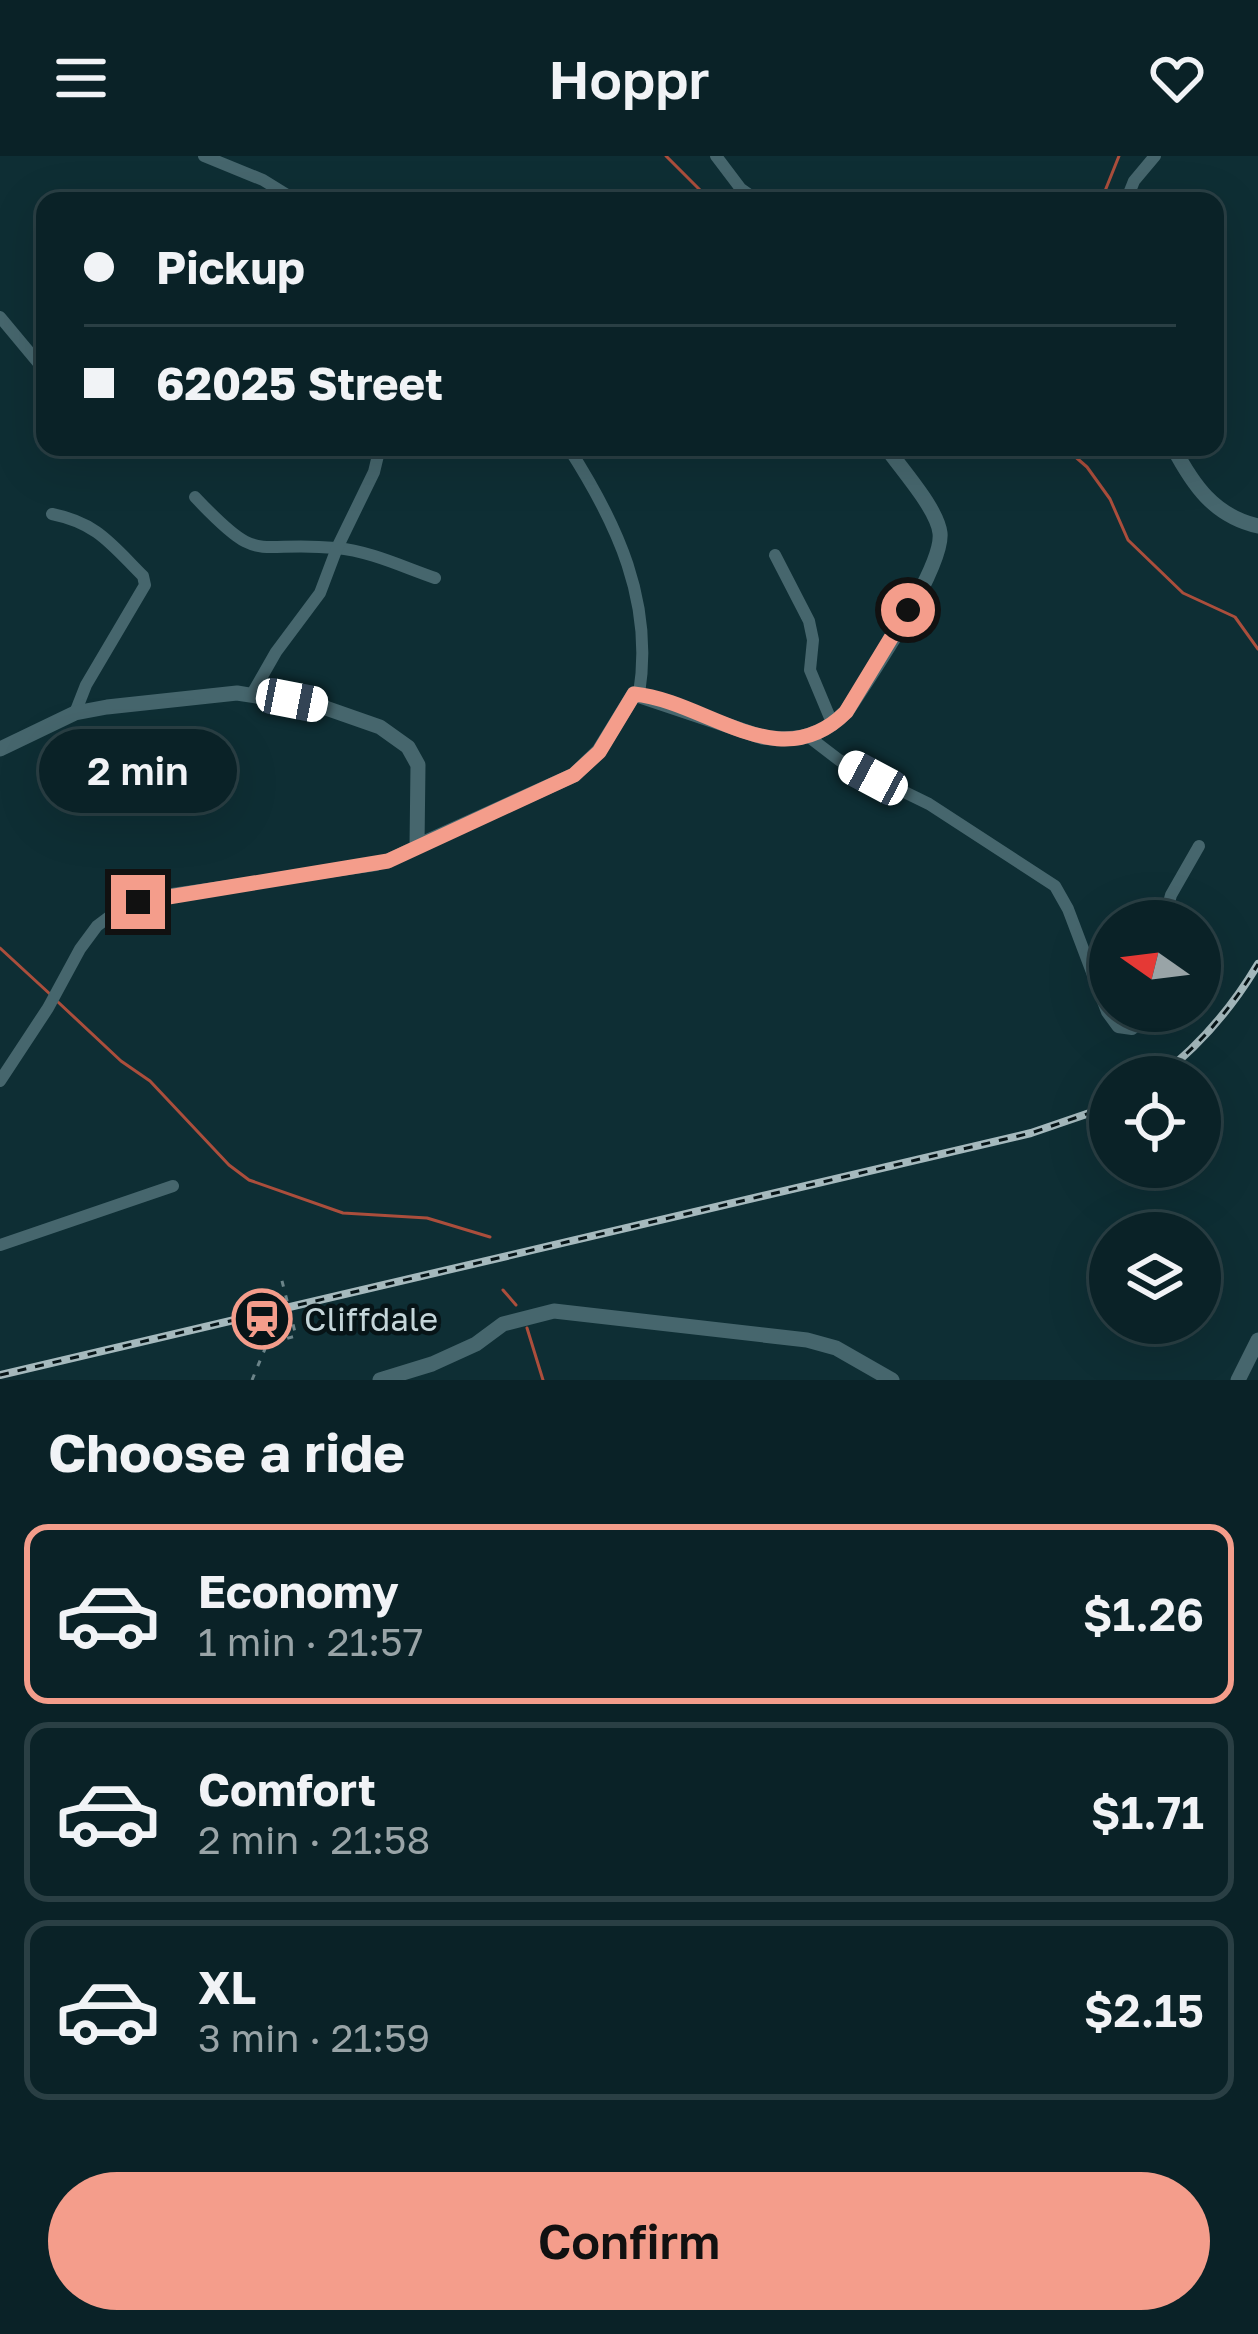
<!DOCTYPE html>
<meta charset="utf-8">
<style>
body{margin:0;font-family:"Golos Text",sans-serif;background:#182f33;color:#f1f3f6;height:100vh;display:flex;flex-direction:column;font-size:45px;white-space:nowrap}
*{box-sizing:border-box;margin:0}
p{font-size:39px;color:#99a4a7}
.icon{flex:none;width:66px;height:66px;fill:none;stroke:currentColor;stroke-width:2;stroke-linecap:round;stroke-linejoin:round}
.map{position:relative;height:1224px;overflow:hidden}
.panel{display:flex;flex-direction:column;background:#0a2227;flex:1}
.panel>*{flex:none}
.banner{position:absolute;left:36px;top:36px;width:1188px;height:264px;border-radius:24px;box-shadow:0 12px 48px #0002,0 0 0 3px #2a3f44;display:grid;align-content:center;height:264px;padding:0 48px;background:#0a2227}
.needle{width:78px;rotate:284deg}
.buttons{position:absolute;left:1089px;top:744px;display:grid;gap:24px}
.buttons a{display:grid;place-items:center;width:132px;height:132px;border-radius:50%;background:#0a2227;box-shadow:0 12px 48px #0002,0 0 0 3px #2a3f44;font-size:60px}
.end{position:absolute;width:54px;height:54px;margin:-27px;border:15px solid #f49d8b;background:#111;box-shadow:0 0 0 6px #111}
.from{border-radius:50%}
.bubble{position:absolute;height:84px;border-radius:42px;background:#0a2227;box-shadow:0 12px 48px #0002,0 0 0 3px #2a3f44;font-size:39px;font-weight:600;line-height:84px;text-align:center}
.car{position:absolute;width:36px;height:72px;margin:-36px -18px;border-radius:15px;box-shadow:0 0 9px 3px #0007;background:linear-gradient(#fff 24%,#345 0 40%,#fff 0 76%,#345 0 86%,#fff 0)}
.banner b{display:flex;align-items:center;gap:42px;height:114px;font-size:45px}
.banner b+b{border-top:3px solid #2a3f44}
.banner i{width:30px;height:30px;background:#f1f3f6}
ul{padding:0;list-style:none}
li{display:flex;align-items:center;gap:36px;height:180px;margin:0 24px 18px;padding:0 24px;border:6px solid #2a3f44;border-radius:24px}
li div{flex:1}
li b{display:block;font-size:45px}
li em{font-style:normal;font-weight:600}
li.selected{border-color:#f49d8b}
li>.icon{width:108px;height:108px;stroke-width:1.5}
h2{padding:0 48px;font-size:54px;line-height:144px}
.cta{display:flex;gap:24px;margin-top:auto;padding:24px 48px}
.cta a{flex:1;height:138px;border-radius:72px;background:#f49d8b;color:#111;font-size:48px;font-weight:600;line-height:138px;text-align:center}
header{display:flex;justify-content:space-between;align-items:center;height:156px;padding:0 48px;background:#0a2227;font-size:54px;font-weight:600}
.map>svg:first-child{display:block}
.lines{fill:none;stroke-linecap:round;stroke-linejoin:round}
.stream{stroke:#ab4e3c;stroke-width:3}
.path{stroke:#6b8489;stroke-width:3;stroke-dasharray:6 9;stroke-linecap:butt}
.minor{stroke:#46666d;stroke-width:12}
.tertiary{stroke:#46666d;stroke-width:15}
.rail-casing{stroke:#a5b9bd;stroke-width:8}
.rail{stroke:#071417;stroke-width:3;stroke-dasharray:9;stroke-linecap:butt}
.route{stroke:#f49d8b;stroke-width:15}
.labels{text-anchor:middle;stroke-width:9;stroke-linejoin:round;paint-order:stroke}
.poi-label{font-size:33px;fill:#c5d6da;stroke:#071417;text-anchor:start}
</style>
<header><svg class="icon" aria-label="menu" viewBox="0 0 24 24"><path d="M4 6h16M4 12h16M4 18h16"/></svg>Hoppr<svg class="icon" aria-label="heart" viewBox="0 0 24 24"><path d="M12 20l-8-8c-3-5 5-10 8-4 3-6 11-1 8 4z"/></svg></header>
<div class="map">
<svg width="1258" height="1224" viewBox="0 0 1258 1224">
<rect width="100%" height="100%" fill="#0e2e34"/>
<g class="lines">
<!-- stream -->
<g class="stream">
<path d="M666 0 711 45"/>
<path d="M1101 45 1119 0"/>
<path d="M1064 291 1087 311 1110 343 1128 384 1183 437 1235 461 1258 493"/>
<path d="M0 792 51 839"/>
<path d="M58 846 121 905 150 925 229 1009 249 1024 343 1057 427 1062 490 1081"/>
<path d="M503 1134 516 1149"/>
<path d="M527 1172 543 1224"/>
</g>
<!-- path -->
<path class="path" d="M252 1224 267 1188 296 1180 281 1121"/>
<!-- minor -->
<g class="minor">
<path d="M204 0 263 24 297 45"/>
<path d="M716 0 741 33 758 45"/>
<path d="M1126 45 1134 25 1155 0"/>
<path d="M0 161 45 215"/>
<path d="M568 291C617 367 654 446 639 538"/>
<path d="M195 341C262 412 251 384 336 392 370 395 403 411 435 422"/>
<path d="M52 358C97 367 111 388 143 420L145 429 86 529 75 557"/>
<path d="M775 399 809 465 813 484 810 514 833 569"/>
<path d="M252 538 276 496 320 437 337 392 374 316 380 291"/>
<path d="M809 581 839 604 929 648 1055 730 1068 753 1107 856 1118 871 1132 873 1154 855"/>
<path d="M1164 765 1171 739 1199 690"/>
<path d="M0 925 48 852 80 793 97 770 117 755 165 739 376 709 417 690"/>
<path d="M0 1089 173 1030"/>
</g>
<!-- tertiary -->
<g class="tertiary">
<path d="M1173 291C1193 329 1214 360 1258 370"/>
<path d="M0 593 75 557 107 551 237 537 320 550 380 571 408 591 418 609 417 690 574 619 599 595 634 538 762 581C796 586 821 581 846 556 868 523 944 411 940 377 937 352 901 313 886 291"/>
<path d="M380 1224 432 1208 476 1188 503 1168 554 1155 807 1184 836 1192 892 1224"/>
<path d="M1238 1224 1258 1184"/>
</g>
<!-- rail casing -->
<g class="rail-casing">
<g id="rail">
<path d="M1159 921C1199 890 1232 852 1258 808"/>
<path d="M0 1219 1031 977 1110 950"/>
</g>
</g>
<!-- rail -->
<use href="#rail" class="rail"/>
</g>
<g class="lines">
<!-- route -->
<path class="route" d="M138 746 388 705 574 619 599 596 634 538C707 545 779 623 846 556L908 454"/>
</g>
<!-- icons -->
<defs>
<g id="station-ring" transform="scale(3)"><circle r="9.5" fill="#071417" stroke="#f49d8b" stroke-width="1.5"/><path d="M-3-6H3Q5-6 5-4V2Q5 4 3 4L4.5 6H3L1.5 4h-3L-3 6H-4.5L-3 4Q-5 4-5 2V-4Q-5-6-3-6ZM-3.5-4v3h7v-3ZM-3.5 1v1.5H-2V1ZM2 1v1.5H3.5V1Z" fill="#f49d8b"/></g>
</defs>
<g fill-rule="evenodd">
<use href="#station-ring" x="262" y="1163"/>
</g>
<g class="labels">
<!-- poi labels -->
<g class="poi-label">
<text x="304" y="1175">Cliffdale</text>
</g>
</g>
</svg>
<div class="buttons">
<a><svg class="needle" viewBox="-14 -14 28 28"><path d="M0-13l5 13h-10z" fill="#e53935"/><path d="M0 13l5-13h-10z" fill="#99a4a7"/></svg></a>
<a><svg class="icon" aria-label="locate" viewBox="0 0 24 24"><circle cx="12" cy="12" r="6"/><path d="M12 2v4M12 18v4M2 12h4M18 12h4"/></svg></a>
<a><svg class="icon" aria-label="layers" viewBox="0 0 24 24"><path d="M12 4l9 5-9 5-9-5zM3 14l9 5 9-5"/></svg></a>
</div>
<i class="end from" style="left:908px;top:454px"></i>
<i class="end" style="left:138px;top:746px"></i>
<div class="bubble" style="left:39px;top:573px;width:198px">2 min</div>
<i class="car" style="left:292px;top:544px;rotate:101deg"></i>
<i class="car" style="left:873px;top:622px;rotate:298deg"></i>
<div class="banner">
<b><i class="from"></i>Pickup</b>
<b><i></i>62025 Street</b>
</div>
</div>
<section class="panel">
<h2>Choose a ride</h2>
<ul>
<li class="selected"><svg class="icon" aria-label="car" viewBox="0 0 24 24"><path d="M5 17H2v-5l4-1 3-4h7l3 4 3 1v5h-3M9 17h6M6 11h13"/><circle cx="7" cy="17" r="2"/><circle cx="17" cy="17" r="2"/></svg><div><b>Economy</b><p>1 min · 21:57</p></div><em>$1.26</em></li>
<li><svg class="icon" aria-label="car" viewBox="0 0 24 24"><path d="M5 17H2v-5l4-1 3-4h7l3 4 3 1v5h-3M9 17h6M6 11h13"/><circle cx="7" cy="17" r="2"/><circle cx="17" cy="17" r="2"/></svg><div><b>Comfort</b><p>2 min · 21:58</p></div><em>$1.71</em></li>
<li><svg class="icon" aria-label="car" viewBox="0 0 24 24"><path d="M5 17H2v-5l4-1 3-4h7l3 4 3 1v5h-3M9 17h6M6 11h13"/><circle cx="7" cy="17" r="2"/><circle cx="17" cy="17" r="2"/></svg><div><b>XL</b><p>3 min · 21:59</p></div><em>$2.15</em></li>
</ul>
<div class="cta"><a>Confirm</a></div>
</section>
